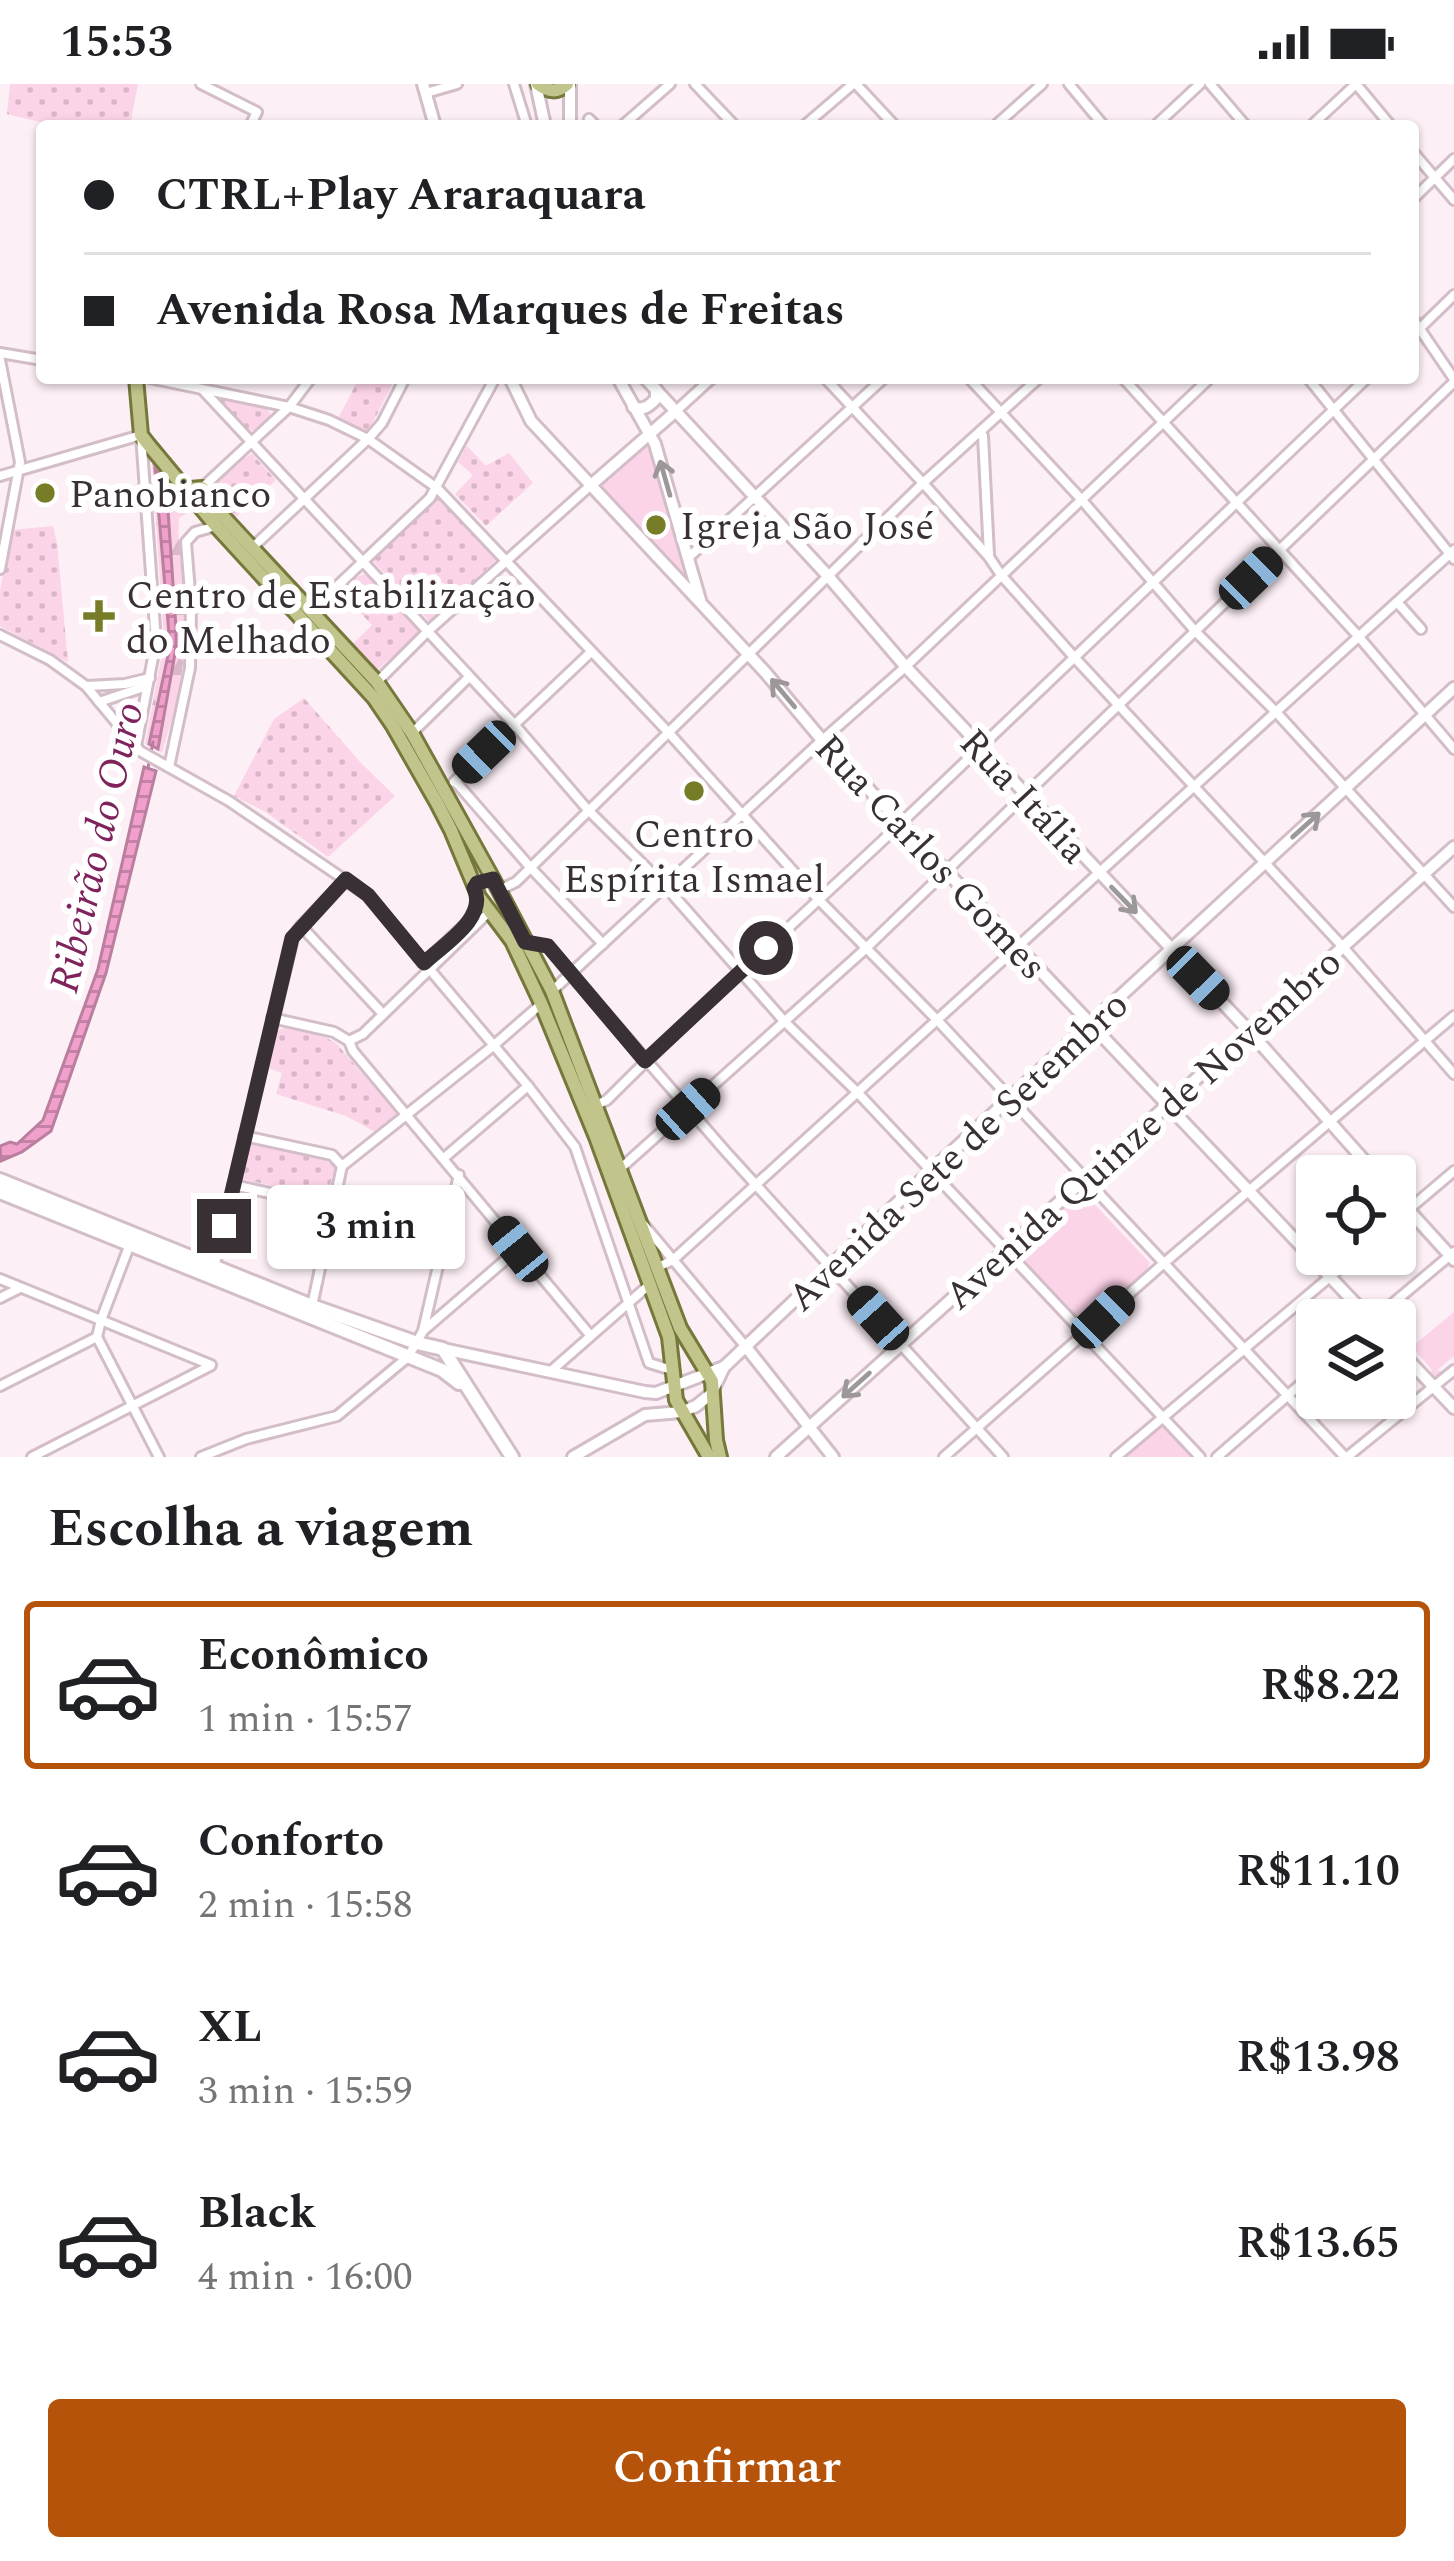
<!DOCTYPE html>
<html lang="pt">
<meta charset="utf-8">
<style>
body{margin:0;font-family:Spectral,serif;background:#f2f2f2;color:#202124;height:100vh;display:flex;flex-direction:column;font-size:45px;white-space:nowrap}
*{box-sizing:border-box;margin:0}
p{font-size:39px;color:#757577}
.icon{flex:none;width:66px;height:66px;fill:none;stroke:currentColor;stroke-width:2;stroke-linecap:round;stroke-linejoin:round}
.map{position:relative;height:1373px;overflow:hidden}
.details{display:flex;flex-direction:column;background:#fff;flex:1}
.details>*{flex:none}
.top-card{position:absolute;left:36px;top:36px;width:1383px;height:264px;border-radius:12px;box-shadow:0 3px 9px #0004;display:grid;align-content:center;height:264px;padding:0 48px;background:#fff}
.tools{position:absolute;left:1296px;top:1071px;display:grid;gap:24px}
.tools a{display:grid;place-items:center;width:120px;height:120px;border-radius:12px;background:#fff;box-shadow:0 3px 9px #0004;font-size:60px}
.end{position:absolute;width:54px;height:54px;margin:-27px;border:15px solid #383034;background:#fff;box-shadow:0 0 0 6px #fff}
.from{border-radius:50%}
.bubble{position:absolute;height:84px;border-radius:12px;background:#fff;box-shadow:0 3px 9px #0004;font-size:39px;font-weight:600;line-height:84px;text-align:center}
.car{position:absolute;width:36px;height:72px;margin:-36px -18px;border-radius:15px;box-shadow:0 0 9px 3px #0007;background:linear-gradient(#222 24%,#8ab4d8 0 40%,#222 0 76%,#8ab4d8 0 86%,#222 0)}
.top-card b{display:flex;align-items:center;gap:42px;height:114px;font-size:45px}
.top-card b+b{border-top:3px solid #e0e0e0}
.top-card i{width:30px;height:30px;background:#202124}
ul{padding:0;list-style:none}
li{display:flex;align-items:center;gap:36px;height:168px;margin:0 24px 18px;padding:0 24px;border:6px solid transparent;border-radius:12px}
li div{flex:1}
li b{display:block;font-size:45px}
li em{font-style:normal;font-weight:600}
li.selected{border-color:#b45309}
li>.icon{width:108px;height:108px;stroke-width:1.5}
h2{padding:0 48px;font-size:54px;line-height:144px}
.cta{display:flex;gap:24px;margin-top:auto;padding:24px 48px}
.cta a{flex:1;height:138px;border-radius:12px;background:#b45309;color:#fff;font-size:48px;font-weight:600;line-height:138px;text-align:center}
.status{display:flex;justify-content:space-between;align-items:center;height:84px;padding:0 60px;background:#fff;direction:ltr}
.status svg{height:33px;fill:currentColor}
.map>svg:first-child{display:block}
.grass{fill:url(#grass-dots)}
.forest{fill:url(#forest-firs)}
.park{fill:#fcd4e8}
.water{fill:url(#water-rules);stroke:#ba7e9e;stroke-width:3}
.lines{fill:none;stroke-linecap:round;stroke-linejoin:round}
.stream{stroke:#ba7e9e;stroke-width:3}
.minor-casing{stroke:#d2bdc8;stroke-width:14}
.tertiary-casing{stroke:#d2bdc8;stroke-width:16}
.secondary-casing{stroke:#d2bdc8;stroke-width:18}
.primary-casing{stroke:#76773a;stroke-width:18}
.minor{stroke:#fff;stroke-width:8}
.tertiary{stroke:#fff;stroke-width:10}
.secondary{stroke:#fff;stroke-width:12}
.primary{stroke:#c1c48b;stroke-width:12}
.oneway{stroke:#9c989a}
.route{stroke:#383034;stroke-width:15}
.poi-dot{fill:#777c26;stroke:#fff;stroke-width:4.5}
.labels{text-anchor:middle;stroke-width:12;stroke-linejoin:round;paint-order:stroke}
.poi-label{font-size:39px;fill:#383034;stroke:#fff;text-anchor:start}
.street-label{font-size:39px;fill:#383034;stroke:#fff}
.water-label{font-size:42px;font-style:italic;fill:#7f235d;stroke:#fff}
</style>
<div class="status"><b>15:53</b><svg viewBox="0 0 49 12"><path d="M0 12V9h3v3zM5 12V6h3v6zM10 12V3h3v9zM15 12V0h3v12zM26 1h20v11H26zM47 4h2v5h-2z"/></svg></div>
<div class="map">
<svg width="1454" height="1373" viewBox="0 0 1454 1373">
<defs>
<pattern id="grass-dots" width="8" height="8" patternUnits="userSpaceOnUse" patternTransform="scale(3)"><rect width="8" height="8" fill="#fcd4e8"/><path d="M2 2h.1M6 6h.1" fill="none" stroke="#d9b6c8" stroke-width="1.8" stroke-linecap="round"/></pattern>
<pattern id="forest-firs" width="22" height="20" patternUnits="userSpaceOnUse" patternTransform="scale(3)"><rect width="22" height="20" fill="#fcd4e8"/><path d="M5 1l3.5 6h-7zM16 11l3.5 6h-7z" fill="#d9b6c8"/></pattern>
<pattern id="water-rules" width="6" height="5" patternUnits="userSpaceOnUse" patternTransform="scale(3)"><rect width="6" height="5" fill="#f1a0cc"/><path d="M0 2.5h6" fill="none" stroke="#c483a6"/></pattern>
</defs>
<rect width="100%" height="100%" fill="#fceff6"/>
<!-- grass -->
<g class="grass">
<path d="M10 0H138L130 42H56L7 30Z"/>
<path d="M359 294 395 295 368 348 338 335Z"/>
<path d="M223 313 264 323 270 328V335L257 346 249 347 221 318 220 315Z"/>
<path d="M467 362 486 382 509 369 533 399 486 442 455 410 473 391 458 378Z"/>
<path d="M252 370 276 396 235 434 216 410 214 402 244 374Z"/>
<path d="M438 415 445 417 497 475 430 538 374 478 375 473 432 418Z"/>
<path d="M53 442 57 459 68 578 0 542V507L11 446Z"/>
<path d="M365 490 418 546 417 551 377 586 352 561 372 541 340 507 356 493Z"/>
<path d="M304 614 361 679 395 712 328 773 264 727 234 712 274 635Z"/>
<path d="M286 943 321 951 336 959 396 1029 395 1032 375 1048 346 1032 276 1010 282 989 268 984 276 947Z"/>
<path d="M248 1057 327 1077 335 1083 327 1113 241 1095Z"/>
</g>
<!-- forest -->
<path class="forest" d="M152 379 179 411 186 430 179 434C177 463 184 491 185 520 187 578 179 614 162 669L145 660 164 559Z"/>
<!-- park -->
<g class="park">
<path d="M646 359 652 363 689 497 601 404 603 397Z"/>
<path d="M1082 1107 1150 1179 1145 1189 1085 1241 1078 1239 1012 1168 1013 1164 1077 1108Z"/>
<path d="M1454 1228V1272L1437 1286 1445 1288 1438 1293 1429 1292 1432 1286 1415 1266 1411 1272 1407 1267Z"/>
<path d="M1164 1341 1194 1373H1125Z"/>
</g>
<!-- water -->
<g class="water">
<path d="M155 385 166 397 176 544V564L158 665 149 660 170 562Z"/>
<path d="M144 683 156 687 106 889 51 1047 22 1068 1 1077 0 1062 10 1058 17 1060 43 1036 98 885Z"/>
</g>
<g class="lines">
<!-- stream -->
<path class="stream" d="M148 684 153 658"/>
<!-- minor casing -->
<g class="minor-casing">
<g id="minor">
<path d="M201 0 257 28 250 42"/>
<path d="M514 0 527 42"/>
<path d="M695 0 735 42"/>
<path d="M856 0 895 42"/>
<path d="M1069 0 1104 42"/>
<path d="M1210 0 1246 42"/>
<path d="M1356 0 1391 42"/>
<path d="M426 9 457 0"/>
<path d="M589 35 596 42"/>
<path d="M622 42 670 0"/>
<path d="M804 42 853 0"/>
<path d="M995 42 1042 0"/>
<path d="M1155 42 1200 0"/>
<path d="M1311 42 1356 0"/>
<path d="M1413 68 1454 116"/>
<path d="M1413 115 1454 75"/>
<path d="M1413 235 1454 295"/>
<path d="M1413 251 1454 211"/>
<path d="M0 269 42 276"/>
<path d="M0 276 20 378 0 485"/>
<path d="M149 294 289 323 329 336 368 355 437 404 669 649 819 816 938 937 1345 1373"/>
<path d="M825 294 923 399 989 473 1001 491 1074 573 1343 863 1454 990"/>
<path d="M969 294 1081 415 1195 547 1276 628 1454 823"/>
<path d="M1123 294 1359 553 1454 665"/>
<path d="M1308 294 1454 475"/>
<path d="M202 305 514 640 588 726 666 803 784 937 858 1009 1200 1373"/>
<path d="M676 327 712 294"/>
<path d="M980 348 983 352 989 471"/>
<path d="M0 392 141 351 156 558 136 662"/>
<path d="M203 403 289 323 311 294"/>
<path d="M253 463 368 355 382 339 405 294"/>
<path d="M689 473 884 294"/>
<path d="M1397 518 1421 545"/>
<path d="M312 526 430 414 495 294"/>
<path d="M0 551 50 576 86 602 140 667 229 717 367 811 528 1002 575 1063 649 1279 672 1286"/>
<path d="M377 598 428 547 591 401"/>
<path d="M87 602 125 600 150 594"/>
<path d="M99 618 147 602"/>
<path d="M412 649 469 593"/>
<path d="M169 683 190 584 191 521 186 458 195 448 216 442"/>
<path d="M455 697 530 783 603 860"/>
<path d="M454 698 591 568"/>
<path d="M499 806 516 798 923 399 1039 294"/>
<path d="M301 842 383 930"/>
<path d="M527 858 547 862 727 1069 1003 1373"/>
<path d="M424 879 473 833 479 815"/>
<path d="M553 906 819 659 903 585 1210 294"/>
<path d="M272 934 334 948 349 957"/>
<path d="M349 957 353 967 590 1251"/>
<path d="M349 957 363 950 489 828"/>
<path d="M596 1021 607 1016C701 921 802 833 899 741 1056 593 1210 442 1367 294"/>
<path d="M244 1052 332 1071 342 1082"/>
<path d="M444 1074 528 1002"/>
<path d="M342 1082 493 962 541 920"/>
<path d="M621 1084 862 868 1454 298"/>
<path d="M233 1101 446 1147"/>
<path d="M1395 1137 1454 1087"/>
<path d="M644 1141 746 1263"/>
<path d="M658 1183 673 1176 1454 466"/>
<path d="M214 1184 293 854 301 842 346 795"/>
<path d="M0 1195 211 1281"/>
<path d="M0 1214 20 1204"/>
<path d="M312 1222 342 1082"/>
<path d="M1373 1236 1454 1168"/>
<path d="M424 1246 518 1165"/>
<path d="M97 1253 159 1373"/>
<path d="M97 1253 101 1236 130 1160"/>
<path d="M551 1287 649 1201"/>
<path d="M0 1302 97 1253"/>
<path d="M32 1373 210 1282"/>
<path d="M201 1373 246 1355 337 1332 408 1273 423 1247 459 1091"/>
<path d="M944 1373 1163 1180 1454 932"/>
<path d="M1116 1373 1357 1170"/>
<path d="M1217 1373 1317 1286"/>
<path d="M1347 1373 1454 1286"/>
</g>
</g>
<!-- tertiary casing -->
<g class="tertiary-casing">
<g id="tertiary">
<path d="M423 0 435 42"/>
<path d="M536 0 545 42"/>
<path d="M570 42V0"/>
<path d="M510 294 531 337 765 588 822 656 1371 1236"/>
<path d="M618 294 655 360 700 516"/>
<path d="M645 294 828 492 905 582 1250 948 1378 1092"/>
<path d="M633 323C644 327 649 322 656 315V305"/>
<path d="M591 401 676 327"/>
<path d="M1395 1111 1454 1176"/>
<path d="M1395 1262 1454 1324"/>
<path d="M746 1263 833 1373"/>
<path d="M443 1265 645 1308 656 1309 724 1283"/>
<path d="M573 1373 645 1331 681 1328 696 1322 711 1310 724 1283 931 1087 1454 604"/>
<path d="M776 1373 1454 763"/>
</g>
</g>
<!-- secondary casing -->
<g class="secondary-casing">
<g id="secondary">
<path d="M0 1096 312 1222 417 1259 443 1265 512 1373"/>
<path d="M0 1108 442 1286 459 1299"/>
</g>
</g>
<!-- primary casing -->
<g class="primary-casing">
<g id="primary">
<path d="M538 0C549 8 557 9 567 0"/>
<path d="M136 294 141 351 148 360 216 442 374 614 393 642 437 719 451 746 479 813 512 857 541 919 596 1053 669 1253 676 1316 709 1373"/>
<path d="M181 402 190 405 202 404 218 427 377 598 412 649 493 795 552 907 680 1244 712 1297 716 1356 720 1373"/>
</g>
</g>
<!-- minor -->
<use href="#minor" class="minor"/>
<!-- tertiary -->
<use href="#tertiary" class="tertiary"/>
<!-- secondary -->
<use href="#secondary" class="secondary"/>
<!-- primary -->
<use href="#primary" class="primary"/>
</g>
<!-- one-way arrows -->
<defs><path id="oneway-shaft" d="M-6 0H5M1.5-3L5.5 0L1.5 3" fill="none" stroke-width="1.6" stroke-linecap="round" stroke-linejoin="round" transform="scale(3)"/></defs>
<g class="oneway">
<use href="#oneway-shaft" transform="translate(665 394) rotate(-106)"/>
<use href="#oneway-shaft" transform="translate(783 609) rotate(-130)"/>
<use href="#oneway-shaft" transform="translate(1306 741) rotate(-42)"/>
<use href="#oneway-shaft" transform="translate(1124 816) rotate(46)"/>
<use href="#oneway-shaft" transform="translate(856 1301) rotate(138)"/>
</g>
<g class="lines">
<!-- route -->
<path class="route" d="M224 1142 292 854 346 795 368 811 424 879C444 860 488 834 474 804L477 799 493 795 525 858 548 862 645 977 766 864"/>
</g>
<!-- markers -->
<g class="poi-dot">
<circle cx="45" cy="409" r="12"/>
<circle cx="656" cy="441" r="12"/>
<path d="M93 514h12v12h12v12h-12v12h-12v-12h-12v-12h12z"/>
<circle cx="694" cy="707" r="12"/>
</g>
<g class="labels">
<!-- poi labels -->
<g class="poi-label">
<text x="69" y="423">Panobianco</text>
<text x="680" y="455">Igreja São José</text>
<text x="126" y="524">Centro de Estabilização<tspan x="126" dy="45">do Melhado</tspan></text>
<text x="694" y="763" text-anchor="middle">Centro<tspan x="694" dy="45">Espírita Ismael</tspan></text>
</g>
<!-- street labels -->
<g class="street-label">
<text transform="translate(1025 711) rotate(47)" y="14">Rua Itália</text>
<text transform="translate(932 772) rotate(47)" y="14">Rua Carlos Gomes</text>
<text transform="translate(1142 1044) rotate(-42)" y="14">Avenida Quinze de Novembro</text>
<text transform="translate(957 1066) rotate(-43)" y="14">Avenida Sete de Setembro</text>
</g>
<!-- water labels -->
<g class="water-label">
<text transform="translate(95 763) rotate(-77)" y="15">Ribeirão do Ouro</text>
</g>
</g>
</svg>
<div class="tools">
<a><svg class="icon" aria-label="locate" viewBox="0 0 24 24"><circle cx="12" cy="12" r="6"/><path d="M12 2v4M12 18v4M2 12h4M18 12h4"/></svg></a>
<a><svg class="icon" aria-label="layers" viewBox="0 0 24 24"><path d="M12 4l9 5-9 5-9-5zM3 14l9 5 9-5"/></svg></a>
</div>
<i class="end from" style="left:766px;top:864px"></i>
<i class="end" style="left:224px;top:1142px"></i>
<div class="bubble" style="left:267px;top:1101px;width:198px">3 min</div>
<i class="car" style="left:1251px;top:494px;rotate:46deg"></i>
<i class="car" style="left:484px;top:668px;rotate:226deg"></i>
<i class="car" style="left:1198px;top:894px;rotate:136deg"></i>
<i class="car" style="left:688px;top:1025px;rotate:48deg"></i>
<i class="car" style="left:518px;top:1165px;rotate:321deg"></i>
<i class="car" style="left:1103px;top:1233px;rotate:46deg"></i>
<i class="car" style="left:878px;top:1234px;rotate:318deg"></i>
<div class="top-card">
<b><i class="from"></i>CTRL+Play Araraquara</b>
<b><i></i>Avenida Rosa Marques de Freitas</b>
</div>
</div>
<section class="details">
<h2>Escolha a viagem</h2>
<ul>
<li class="selected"><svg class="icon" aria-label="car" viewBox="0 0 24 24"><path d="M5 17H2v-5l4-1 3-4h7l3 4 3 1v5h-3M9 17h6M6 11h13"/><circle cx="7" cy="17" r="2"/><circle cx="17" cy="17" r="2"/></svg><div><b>Econômico</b><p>1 min · 15:57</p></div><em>R$8.22</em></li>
<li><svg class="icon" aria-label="car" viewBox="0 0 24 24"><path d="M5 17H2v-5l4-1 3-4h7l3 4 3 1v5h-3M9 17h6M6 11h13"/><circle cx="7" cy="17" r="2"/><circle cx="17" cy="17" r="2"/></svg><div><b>Conforto</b><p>2 min · 15:58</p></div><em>R$11.10</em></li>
<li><svg class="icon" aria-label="car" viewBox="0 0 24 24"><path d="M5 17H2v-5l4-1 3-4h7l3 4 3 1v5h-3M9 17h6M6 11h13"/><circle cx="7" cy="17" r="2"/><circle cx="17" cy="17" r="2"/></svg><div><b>XL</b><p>3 min · 15:59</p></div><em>R$13.98</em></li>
<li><svg class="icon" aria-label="car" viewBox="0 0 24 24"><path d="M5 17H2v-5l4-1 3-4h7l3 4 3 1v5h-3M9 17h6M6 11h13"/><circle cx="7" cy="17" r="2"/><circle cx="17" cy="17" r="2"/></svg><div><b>Black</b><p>4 min · 16:00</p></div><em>R$13.65</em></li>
</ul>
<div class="cta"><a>Confirmar</a></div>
</section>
